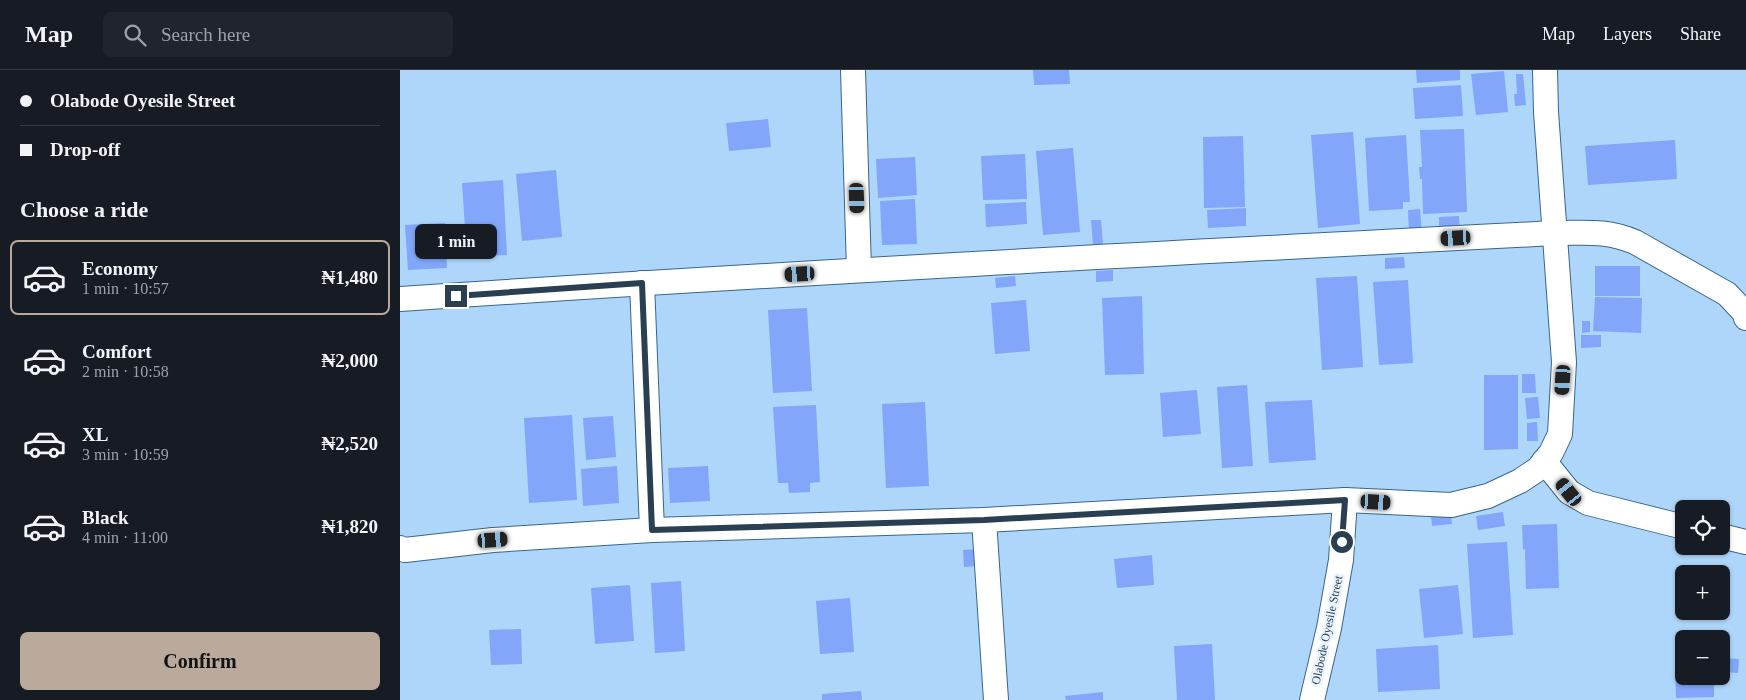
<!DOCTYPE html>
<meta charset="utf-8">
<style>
body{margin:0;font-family:"Times New Roman",serif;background:#20242c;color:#f1f3f6;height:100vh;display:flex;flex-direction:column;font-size:19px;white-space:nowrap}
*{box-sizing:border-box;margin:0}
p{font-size:16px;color:#9ea1a6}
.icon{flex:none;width:28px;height:28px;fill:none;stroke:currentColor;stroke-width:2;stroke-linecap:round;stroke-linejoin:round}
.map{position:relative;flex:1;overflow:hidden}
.details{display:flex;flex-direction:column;background:#171b24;width:400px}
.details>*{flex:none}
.banner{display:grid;align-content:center;height:110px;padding:0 20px;background:#171b24}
.tools{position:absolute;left:1275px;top:430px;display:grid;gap:10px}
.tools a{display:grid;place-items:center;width:55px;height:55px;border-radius:8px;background:#171b24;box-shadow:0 1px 4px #0004;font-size:25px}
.end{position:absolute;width:22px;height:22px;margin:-11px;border:6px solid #2a3f51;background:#fff;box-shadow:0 0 0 2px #fff}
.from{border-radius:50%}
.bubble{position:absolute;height:35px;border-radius:8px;background:#171b24;box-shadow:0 1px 4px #0004;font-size:16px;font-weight:700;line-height:35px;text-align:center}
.car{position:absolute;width:15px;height:30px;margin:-15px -8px;border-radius:6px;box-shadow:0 0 4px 1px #0007;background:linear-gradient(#222 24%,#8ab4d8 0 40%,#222 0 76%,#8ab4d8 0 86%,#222 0)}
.banner b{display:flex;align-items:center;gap:18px;height:48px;font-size:19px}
.banner b+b{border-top:1px solid #363941}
.banner i{width:12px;height:12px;background:#f1f3f6}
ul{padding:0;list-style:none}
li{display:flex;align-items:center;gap:15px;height:75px;margin:0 10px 8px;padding:0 10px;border:2px solid transparent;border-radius:8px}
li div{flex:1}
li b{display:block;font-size:19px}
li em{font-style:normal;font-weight:700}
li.selected{border-color:#baaa9b}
li>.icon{width:45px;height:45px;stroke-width:1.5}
h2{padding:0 20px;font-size:22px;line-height:60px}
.cta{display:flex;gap:10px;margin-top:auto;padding:10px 20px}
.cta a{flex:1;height:58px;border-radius:8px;background:#baaa9b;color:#111;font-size:20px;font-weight:700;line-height:58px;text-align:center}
header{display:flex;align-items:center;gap:30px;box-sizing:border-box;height:70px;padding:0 25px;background:#171b24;border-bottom:1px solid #363941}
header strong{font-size:24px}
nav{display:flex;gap:28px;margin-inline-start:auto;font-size:18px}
.search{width:350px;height:45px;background:#20242c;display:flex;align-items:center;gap:12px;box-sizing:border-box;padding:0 18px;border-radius:8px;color:#9ea1a6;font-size:19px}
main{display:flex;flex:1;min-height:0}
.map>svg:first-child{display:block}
.building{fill:#81a6fa}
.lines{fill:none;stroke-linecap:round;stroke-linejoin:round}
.minor-casing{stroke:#37668d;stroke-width:26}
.minor{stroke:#fff;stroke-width:24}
.route{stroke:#2a3f51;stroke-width:6}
.labels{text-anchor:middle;stroke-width:5;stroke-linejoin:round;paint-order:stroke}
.street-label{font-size:12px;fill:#2a3f51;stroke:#e9f3fc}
</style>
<header>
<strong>Map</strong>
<div class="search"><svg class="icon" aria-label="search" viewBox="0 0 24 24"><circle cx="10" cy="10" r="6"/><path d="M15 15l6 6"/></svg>Search here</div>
<nav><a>Map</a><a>Layers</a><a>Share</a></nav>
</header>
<main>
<section class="details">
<div class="banner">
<b><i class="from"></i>Olabode Oyesile Street</b>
<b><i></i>Drop-off</b>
</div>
<h2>Choose a ride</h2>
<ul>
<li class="selected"><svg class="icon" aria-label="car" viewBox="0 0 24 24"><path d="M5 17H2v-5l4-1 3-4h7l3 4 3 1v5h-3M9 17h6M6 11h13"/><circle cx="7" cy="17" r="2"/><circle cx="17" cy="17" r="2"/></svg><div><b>Economy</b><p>1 min · 10:57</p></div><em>₦1,480</em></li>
<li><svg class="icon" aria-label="car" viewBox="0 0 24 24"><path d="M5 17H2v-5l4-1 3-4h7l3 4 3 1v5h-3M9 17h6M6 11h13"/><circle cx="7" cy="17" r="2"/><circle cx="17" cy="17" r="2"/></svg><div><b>Comfort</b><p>2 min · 10:58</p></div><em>₦2,000</em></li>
<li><svg class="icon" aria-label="car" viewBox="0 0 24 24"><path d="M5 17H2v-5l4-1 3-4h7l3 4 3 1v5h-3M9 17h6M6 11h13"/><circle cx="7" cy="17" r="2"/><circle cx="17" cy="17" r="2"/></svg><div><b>XL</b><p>3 min · 10:59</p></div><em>₦2,520</em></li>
<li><svg class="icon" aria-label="car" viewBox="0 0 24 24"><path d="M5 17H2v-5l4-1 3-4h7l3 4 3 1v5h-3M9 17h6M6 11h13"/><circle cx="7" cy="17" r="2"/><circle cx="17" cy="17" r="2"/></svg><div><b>Black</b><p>4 min · 11:00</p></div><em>₦1,820</em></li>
</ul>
<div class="cta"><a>Confirm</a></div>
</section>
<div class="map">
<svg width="1346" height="630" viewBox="0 0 1346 630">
<rect width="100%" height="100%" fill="#aed6fa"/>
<!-- building -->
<g class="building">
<path d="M633 0H669L670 14 634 15Z"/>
<path d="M1016 0H1060V10L1017 13Z"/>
<path d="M1104 1 1108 42 1076 45 1071 4Z"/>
<path d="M1116 4H1123L1126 35 1115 36 1114 24H1117Z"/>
<path d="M1061 15 1063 46 1015 49 1013 18Z"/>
<path d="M368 49 371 77 329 81 326 53Z"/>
<path d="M1064 59 1067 142 1023 144 1022 109H1020L1019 97H1022L1020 60Z"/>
<path d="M953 62 960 154 918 158 911 65Z"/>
<path d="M1006 65 1010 132H1003V139L969 141 965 68Z"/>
<path d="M843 66 845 137 804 138 803 67Z"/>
<path d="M1275 70 1277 109 1188 115 1185 76Z"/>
<path d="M673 78 680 162 643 165 636 81Z"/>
<path d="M625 84 627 129 583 130 581 86Z"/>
<path d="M515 87 517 125 478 128 476 89Z"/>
<path d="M156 100 162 167 122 171 116 104Z"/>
<path d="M103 110 107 185 67 187 62 113Z"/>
<path d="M515 129 517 174 482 175 480 131Z"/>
<path d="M626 132 627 154 586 157 585 134Z"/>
<path d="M846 138V156L808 158 807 140Z"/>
<path d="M1020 139 1022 164H1009L1008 140Z"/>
<path d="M1059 146 1060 161 1039 162V147Z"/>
<path d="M691 150H701L703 174 693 175Z"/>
<path d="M45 153 47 198 8 200 5 155Z"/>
<path d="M1004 187 1005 198 985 199V188Z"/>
<rect x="1195" y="196" width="45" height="30"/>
<path d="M713 200V211L696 212V201Z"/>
<path d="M615 206 616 216 596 218 595 208Z"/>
<path d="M957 206 963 297 922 300 916 208Z"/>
<path d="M1008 210 1013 293 979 295 973 212Z"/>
<path d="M742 226 744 304 705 305 702 228Z"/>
<path d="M1195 227 1242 228 1241 263 1193 261Z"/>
<path d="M626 230 630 281 595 284 591 233Z"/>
<path d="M407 238 412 321 373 323 368 240Z"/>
<path d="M1182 251H1190V262L1182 263Z"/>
<path d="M1181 265H1201V277L1181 278Z"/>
<path d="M1122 304H1135L1136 323H1122Z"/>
<path d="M1084 305H1118V379L1084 380Z"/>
<path d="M847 315 853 396 822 398 817 317Z"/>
<path d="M797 320 801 364 763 367 760 323Z"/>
<path d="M1138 327 1140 348 1127 349 1125 328Z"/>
<path d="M912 330 916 390 869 393 865 332Z"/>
<path d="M525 332 529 416 486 418 482 334Z"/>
<path d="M416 335 420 412 410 413V422L389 423 388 413H378L373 337Z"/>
<path d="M172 345 177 430 129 433 124 348Z"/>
<path d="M213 346 216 387 186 390 183 348Z"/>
<path d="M1137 352 1138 371H1127V353Z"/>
<path d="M217 396 219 433 183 436 181 399Z"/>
<path d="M308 396 310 431 270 433 268 398Z"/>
<path d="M1103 442 1105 456 1078 460 1076 446Z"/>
<path d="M1051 445 1052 454 1032 456 1031 446Z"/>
<path d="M1157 454 1159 518 1126 519 1125 479 1123 480 1122 455Z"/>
<path d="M1107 472 1113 565 1073 568 1067 474Z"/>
<path d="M576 479 577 496 564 497 563 480Z"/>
<path d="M752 485 754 515 717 518 714 489Z"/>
<path d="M281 511 285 581 255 583 251 513Z"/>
<path d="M230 515 234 571 195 574 191 518Z"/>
<path d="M1058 515 1063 564 1024 568 1019 519Z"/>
<path d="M450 528 454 582 420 584 416 531Z"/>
<path d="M121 559 122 594 91 595 89 560Z"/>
<path d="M812 574 815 630H777L774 576Z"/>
<path d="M1038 575 1040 619 978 622 976 579Z"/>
<path d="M1321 588 1339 589 1338 603 1321 602Z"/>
<path d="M1275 592H1284V606H1314V627L1276 628Z"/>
<path d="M461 621 462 630H422V624Z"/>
<path d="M703 622V630H666L665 626Z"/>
</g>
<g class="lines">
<!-- minor casing -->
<g class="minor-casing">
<g id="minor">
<path d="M453 0 459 200"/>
<path d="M242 213 252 460"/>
<path d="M0 229C385 203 770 183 1156 163 1186 163 1206 160 1235 172L1327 224 1344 242 1346 248"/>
<path d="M1144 391 1169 422 1188 433 1284 457"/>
<path d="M584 450 596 630"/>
<path d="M1321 466 1346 472"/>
<path d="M0 478 5 480 93 470 252 460 584 450 945 430 1051 435 1088 426 1120 411 1138 399 1151 383 1160 364 1164 292 1146 42 1145 0"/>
<path d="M912 630 929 558 941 490 945 430"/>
</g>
</g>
<!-- minor -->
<use href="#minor" class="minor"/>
</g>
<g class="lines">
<!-- route -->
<path class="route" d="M56 226 242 213 252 460 584 450 945 430 942 472"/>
</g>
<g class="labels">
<!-- street labels -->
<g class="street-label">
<text transform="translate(927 560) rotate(-78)" y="4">Olabode Oyesile Street</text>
</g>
</g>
</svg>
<div class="tools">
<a><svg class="icon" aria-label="locate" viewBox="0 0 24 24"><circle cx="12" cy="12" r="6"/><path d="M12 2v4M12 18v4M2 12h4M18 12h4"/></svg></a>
<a>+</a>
<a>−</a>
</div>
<i class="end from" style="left:942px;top:472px"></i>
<i class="end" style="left:56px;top:226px"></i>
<div class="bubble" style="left:15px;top:154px;width:82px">1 min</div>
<i class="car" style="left:457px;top:128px;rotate:178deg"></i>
<i class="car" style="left:1056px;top:168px;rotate:267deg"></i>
<i class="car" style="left:400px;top:204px;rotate:267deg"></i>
<i class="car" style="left:1163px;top:310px;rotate:184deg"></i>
<i class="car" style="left:1169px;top:422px;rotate:321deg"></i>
<i class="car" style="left:976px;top:432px;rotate:93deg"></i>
<i class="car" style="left:93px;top:470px;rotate:86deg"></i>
</div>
</main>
